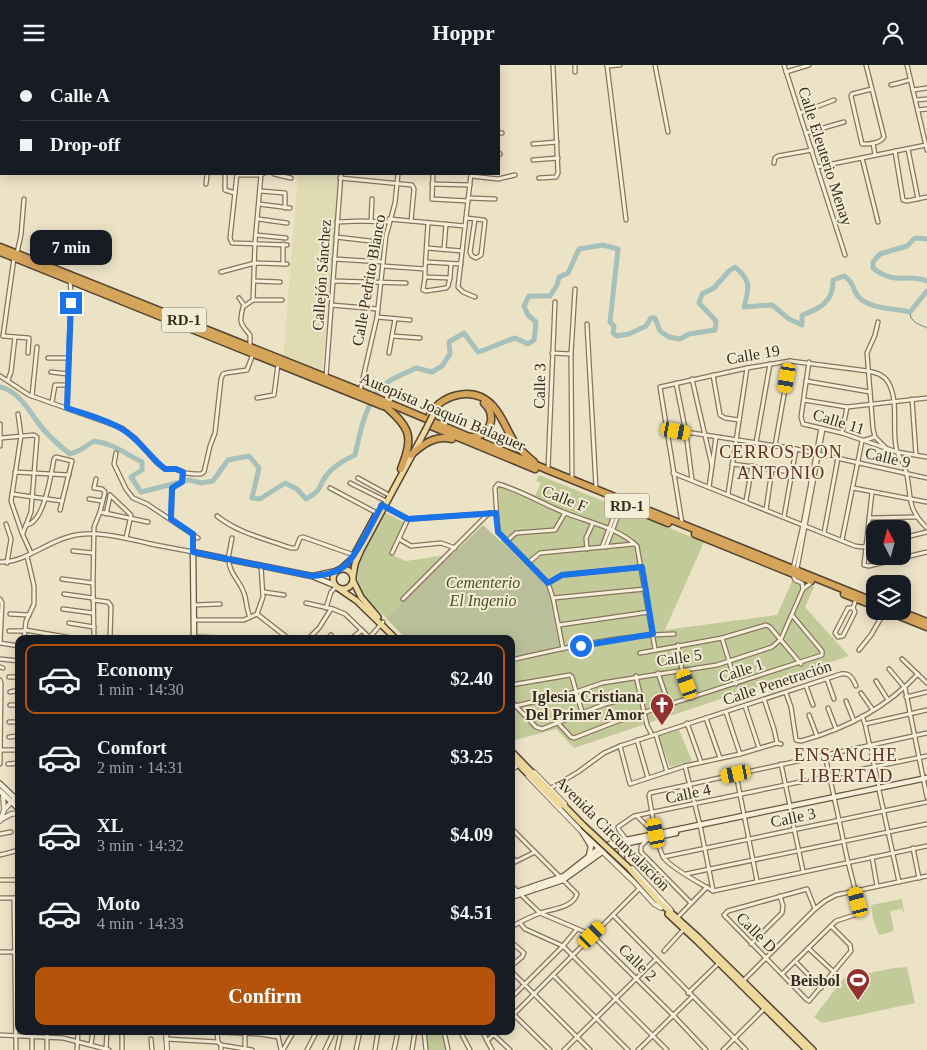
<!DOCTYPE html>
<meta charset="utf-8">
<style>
body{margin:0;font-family:"Times New Roman",serif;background:#20242c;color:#f1f3f6;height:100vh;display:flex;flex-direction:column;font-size:19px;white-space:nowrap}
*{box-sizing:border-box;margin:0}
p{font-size:16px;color:#9ea1a6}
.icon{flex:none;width:28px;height:28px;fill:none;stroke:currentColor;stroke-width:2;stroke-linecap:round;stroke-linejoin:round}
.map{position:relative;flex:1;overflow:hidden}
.drawer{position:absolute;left:15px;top:570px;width:500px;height:400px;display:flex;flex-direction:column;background:#171b24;border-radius:10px;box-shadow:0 2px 12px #0003}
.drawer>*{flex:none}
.top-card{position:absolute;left:0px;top:0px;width:500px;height:110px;box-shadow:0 2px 12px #0003;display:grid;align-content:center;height:110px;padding:0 20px;background:#171b24}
.needle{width:32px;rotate:354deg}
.buttons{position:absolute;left:866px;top:455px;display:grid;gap:10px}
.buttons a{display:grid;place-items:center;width:45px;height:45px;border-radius:10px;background:#171b24;box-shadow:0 2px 12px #0003;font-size:25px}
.end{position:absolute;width:22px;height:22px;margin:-11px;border:6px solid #1a73e8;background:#fff;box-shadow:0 0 0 2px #fff}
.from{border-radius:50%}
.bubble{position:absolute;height:35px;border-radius:10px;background:#171b24;box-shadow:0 2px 12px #0003;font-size:16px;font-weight:800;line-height:35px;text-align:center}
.car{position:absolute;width:15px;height:30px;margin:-15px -8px;border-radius:6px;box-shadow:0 0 4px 1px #0007;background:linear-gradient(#f5c518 24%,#345 0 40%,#f5c518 0 76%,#345 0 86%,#f5c518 0)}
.top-card b{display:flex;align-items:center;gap:18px;height:48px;font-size:19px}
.top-card b+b{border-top:1px solid #363941}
.top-card i{width:12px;height:12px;background:#f1f3f6}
ul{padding:9px 0 0;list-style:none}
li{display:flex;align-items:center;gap:15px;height:70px;margin:0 10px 8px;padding:0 10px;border:2px solid transparent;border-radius:10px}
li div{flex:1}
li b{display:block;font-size:19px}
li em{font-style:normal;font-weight:800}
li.current{border-color:#b45309}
li>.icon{width:45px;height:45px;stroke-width:1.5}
.action{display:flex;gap:10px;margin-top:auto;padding:10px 20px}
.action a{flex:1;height:58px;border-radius:10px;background:#b45309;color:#fff;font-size:20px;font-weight:800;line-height:58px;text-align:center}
header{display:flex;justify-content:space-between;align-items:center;height:65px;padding:0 20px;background:#171b24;font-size:22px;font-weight:800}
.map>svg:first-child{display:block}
.farmland{fill:#e1dbb4}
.green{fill:#c3ca9a}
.cemetery{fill:#b9bf99}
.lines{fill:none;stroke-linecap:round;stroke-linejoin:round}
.stream{stroke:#6e8e87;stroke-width:1}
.river{stroke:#a7c0b9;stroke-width:5}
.minor-casing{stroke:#86745d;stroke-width:5.5}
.tertiary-casing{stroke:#86745d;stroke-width:6}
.secondary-casing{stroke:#685640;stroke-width:7}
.primary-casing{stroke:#554331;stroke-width:8}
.motorway-casing{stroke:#554331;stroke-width:9}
.minor{stroke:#f7efd9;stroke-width:3}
.tertiary{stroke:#f7efd9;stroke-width:4}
.secondary{stroke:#f7efd9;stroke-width:4.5}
.primary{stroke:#edd8a0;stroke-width:5}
.motorway{stroke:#d6a55c;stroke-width:6}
.primary-bridge-casing{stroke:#554331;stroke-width:8;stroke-linecap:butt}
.primary-bridge{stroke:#edd8a0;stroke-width:5}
.route{stroke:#1a73e8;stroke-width:6}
.labels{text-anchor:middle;stroke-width:4;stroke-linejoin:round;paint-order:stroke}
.shield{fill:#f4ecd5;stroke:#706656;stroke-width:1}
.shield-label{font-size:15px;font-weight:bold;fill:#372c20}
.street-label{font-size:16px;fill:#372c20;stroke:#f4ecd5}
.park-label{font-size:16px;font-style:italic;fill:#465327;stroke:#f4ecd5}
.poi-label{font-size:16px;font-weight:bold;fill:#372c20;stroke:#f4ecd5;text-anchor:end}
.neighbourhood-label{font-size:18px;letter-spacing:1px;fill:#623121;stroke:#f4ecd5}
</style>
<header><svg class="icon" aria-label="menu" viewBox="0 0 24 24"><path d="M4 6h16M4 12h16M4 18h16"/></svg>Hoppr<svg class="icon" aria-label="person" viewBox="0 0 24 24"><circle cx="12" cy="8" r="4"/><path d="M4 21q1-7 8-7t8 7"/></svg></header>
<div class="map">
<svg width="927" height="985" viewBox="0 0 927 985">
<rect width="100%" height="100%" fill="#ece2c6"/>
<!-- farmland -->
<path class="farmland" d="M298 109H340L322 308 283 294Z"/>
<!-- green -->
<g class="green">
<path d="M539 410 704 477 665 565 777 550 794 512 814 522 805 542 849 591 574 683 556 664 511 676V594L559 581 547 520 501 477 498 417 535 431 541 418 536 416Z"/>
<path d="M384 447 405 458 389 489 406 496 453 489 386 553C379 546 370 539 364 530 345 504 371 471 384 447Z"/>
<path d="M679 665 692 696 670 702 658 671Z"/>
<path d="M902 834 904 847H903L902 844 890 846 894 866 879 870 873 854 871 840Z"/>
<path d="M907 902 915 938 822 958 814 952 844 913 894 903Z"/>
<path d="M426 966H443L447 985H428Z"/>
</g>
<!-- cemetery -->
<path class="cemetery" d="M483 460 547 520 559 581 511 594V574H406L386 553Z"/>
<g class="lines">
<!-- stream -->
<path class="stream" d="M910 247 911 253 916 258 927 263"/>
<!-- river -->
<g class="river">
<path d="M927 174 915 173 907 181 880 189 873 197V203C896 221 905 208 927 216"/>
<path d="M0 322C20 326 31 350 44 365 52 374 61 382 70 389L80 385 94 376C114 379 124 388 142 397V405L131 412 141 427 189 415 202 418 213 416 228 395 249 391 259 403 252 433 260 434 285 418 297 424 306 434C323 424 317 424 326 411 333 401 344 395 355 390 360 367 366 335 385 319 394 312 406 308 416 303L432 307 442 301 450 289 449 277 464 268 478 287C492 283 502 277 515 273L528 279 534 275 536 257 528 250 524 241 529 231H550L557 220 559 212 568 208 579 184 603 180 618 184 610 257 614 261 613 268 617 271 629 269 646 261 651 253H655L660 266 669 272 680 274 689 269 715 265 716 256 699 238 702 229 714 223 729 206 735 202C752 216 749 223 744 242L772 240 789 254 802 260V250C820 244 834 236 833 215L844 211C854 218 852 222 857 230 868 245 895 243 910 247L927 226"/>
</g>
<!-- minor casing -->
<g class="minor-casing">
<g id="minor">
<path d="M223 0V1"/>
<path d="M235 0V1"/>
<path d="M575 0V7"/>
<path d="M607 0 626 155"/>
<path d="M655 0 668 67"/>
<path d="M784 0 845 190"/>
<path d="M866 0 884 72C880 79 869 79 862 79L851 31 852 29 872 24"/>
<path d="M907 0 927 85"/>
<path d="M14 1 17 0"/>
<path d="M65 1V0"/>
<path d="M192 1 193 0"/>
<path d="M207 1V0"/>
<path d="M348 1V0"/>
<path d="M404 1V0"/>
<path d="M417 1V0"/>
<path d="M429 1V0"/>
<path d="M483 1V0"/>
<path d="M607 1 620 0"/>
<path d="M0 7 1 6"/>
<path d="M786 7 809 0"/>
<path d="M891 20 910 15"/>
<path d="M913 25 927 23"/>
<path d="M916 35 927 34"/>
<path d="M918 45 927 44"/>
<path d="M800 48 834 35"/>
<path d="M499 68H502"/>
<path d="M806 68 844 57"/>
<path d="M873 78 875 90"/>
<path d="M533 79 557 77"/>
<path d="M908 84 918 134"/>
<path d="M895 86 903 135 907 136 927 132"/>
<path d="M499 88 500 89"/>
<path d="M862 93 878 157"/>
<path d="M533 95 558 93"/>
<path d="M774 98 775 93 778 91 812 85"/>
<path d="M817 102 926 80"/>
<path d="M225 109V125L235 128"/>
<path d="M237 109 230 173 232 178 287 180"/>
<path d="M274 109 291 113"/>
<path d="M433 109 432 134 468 136"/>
<path d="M471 109 458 222 463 227 475 232"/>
<path d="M237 110H261L263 109"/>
<path d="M471 111 498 114 515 110"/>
<path d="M340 113 412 120 414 124 411 156"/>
<path d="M539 113 556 112 558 108 553 0"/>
<path d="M206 119 207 109"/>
<path d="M432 119 470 120"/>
<path d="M260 126 285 128V143"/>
<path d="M468 133 495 134"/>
<path d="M259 139 290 143"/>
<path d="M466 153 484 155 485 156 481 190 476 193 472 191 470 187 475 154"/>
<path d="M258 154 287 158"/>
<path d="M389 154 465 161"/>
<path d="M371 156 372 134"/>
<path d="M337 157 361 156 389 157"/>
<path d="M256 170 286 173"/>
<path d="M336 172 370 176"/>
<path d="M427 183 462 186"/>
<path d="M444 184 446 159"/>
<path d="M17 188 21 170 24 134"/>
<path d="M14 193 3 271 29 273 28 288"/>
<path d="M334 194 383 197"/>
<path d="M426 197 461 199"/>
<path d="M283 199V179"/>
<path d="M383 201 425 204 428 158"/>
<path d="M425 204V212L450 213 451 199"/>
<path d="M221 207 255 198 287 199"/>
<path d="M425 212 423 225 426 226 446 223 448 221 450 213"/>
<path d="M254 216 280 217"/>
<path d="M333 216 406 218"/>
<path d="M239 233 244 240"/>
<path d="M253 235H282"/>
<path d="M331 240 378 244"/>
<path d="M377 252 410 255"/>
<path d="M878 257 875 270 867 288 873 364 875 372 885 382"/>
<path d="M587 259 596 423"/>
<path d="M392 271 420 273"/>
<path d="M250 282V270C240 258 239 258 243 242L253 235 255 177 261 110"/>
<path d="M389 288 395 254"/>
<path d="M552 288 571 289"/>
<path d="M48 293H69"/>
<path d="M809 297 801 352 803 359 842 368 897 387 927 392"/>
<path d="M51 307 68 309"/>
<path d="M713 310 720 350 725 353 739 355"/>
<path d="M0 311 29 330 122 363 136 374 156 397 165 404H176L185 408 195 409H201L204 407 210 381 215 368 221 314 223 309 226 308 247 305 253 289"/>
<path d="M326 312 341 109"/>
<path d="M692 314 712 401"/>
<path d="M8 315 11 307 15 272"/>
<path d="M806 316 870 327"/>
<path d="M676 318 686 368 692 415"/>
<path d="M360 326 377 252 386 171 395 138 398 109"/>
<path d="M32 331 37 282"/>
<path d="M257 333 274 330 278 299"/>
<path d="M912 334 916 390"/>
<path d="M804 335 847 342 927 333"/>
<path d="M52 337 55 320H68"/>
<path d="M67 343 71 228 70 216"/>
<path d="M18 349 21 371 11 436 22 468 31 488"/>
<path d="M0 359V381"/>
<path d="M666 364 796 384 927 413"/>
<path d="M842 368 847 342"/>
<path d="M1 373 34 370 37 372 31 447 23 468"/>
<path d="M756 378 770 299"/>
<path d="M775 381 790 296"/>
<path d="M116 388 114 399 126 424 133 433 147 439 198 473"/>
<path d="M732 399 791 407"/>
<path d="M548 404 555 237"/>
<path d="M15 407 69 410"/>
<path d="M673 408 855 481 862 482 875 479"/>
<path d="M358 413 387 429"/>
<path d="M572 414 571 289 575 224"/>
<path d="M350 418 384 435"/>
<path d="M709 422 716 372"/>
<path d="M330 423 377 448"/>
<path d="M853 423 927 437"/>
<path d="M872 427 864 500 869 501 927 487"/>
<path d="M12 429 62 436"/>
<path d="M728 429 747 303"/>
<path d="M110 430 131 450 126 473"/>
<path d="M89 434 102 436"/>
<path d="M746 436 752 401"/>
<path d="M381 440 408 454 496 448"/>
<path d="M766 445 772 404"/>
<path d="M100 447 148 457"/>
<path d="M106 449 110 431"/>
<path d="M217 451C238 468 266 474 291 483H296L300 473 303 472 354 490"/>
<path d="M784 452 796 384"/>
<path d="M869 453 916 452"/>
<path d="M171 454 172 423 182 417 183 407"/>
<path d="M682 458 660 322 747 303 790 296 868 306C876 308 883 309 888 317 899 335 892 362 896 382 897 390 903 396 905 403 913 429 904 441 927 463"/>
<path d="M6 459 11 474 7 498"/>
<path d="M26 460C44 459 51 409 54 394L56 392 72 396 60 445"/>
<path d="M824 468 838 393"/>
<path d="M902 473 927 467"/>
<path d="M399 474 411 481 441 478 455 483"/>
<path d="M842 475 862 376 875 372"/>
<path d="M507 476 516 468 555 465 565 448"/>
<path d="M602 482 619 438"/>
<path d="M606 482 622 440"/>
<path d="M587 484 586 473 593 458"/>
<path d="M73 486 93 488"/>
<path d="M392 488 408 454"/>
<path d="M228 494 232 473"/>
<path d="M229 494C228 507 240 516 244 528 247 536 246 544 250 552"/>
<path d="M0 497C24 498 45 478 68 472 95 464 125 473 151 479 165 482 179 484 193 487V469"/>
<path d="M528 498 540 488 634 479"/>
<path d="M797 504 823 364"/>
<path d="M62 514 93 518"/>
<path d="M548 518 562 510 642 502"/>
<path d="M803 524 802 518 795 515 792 508 803 460 821 363"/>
<path d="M264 527 284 530"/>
<path d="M64 529 93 533"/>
<path d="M553 533 645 524"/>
<path d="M0 534 2 538 0 578"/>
<path d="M403 534 489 448"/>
<path d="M93 535 108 537 111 541 110 574"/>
<path d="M306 538 333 544 345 549 371 574"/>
<path d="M194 540 220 539"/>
<path d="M326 543 331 527 336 522"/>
<path d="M853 543H848L835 568 838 572 843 571 855 547 853 543 856 534"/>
<path d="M63 544 93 548"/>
<path d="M10 549 29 550"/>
<path d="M257 549 289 574"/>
<path d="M194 555H244L257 549 263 532 261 501"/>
<path d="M69 558 94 562"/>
<path d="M559 560 649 547"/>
<path d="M25 565 78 574"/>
<path d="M9 566H24"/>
<path d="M194 572 257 574"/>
<path d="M370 572 383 557"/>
<path d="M722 573 736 619"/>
<path d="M24 574 26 556 34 539V521L27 491"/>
<path d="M94 574 93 518 94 462 100 447 105 427 102 424 94 423 96 414"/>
<path d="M308 574 319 563 331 544"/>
<path d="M327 574 331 570"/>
<path d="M351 574 362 565"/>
<path d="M0 578 19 581"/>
<path d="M678 580 682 605 692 633"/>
<path d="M563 584 553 533 548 518 498 467 495 423 498 419C520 425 541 438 563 447 587 457 617 462 637 481L655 584"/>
<path d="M859 585 871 570 885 546"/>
<path d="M640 588 722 573 766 560 770 562 801 599"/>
<path d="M0 594 19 596"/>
<path d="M902 594 927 618"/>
<path d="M511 595C564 583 619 570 674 569"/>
<path d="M0 602 3 603"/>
<path d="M889 604 905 623 927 732"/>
<path d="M658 608 669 640"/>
<path d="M636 611 647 660 652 670"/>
<path d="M9 612H19"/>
<path d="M827 614 834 634"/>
<path d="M0 615 1 618 0 699"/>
<path d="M876 616 888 635"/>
<path d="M511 620 570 610 572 612 582 647"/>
<path d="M806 621 813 640"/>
<path d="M10 627 19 625"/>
<path d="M786 628 791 642 796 675 801 676C845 664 887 642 918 609"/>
<path d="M861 628 873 645"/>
<path d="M906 632 927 627"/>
<path d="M764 634 774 664 777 678"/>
<path d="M511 636 536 662 542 664 605 639 641 630"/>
<path d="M846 636 854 656"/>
<path d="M10 640H19"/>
<path d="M745 641 759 683"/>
<path d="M828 643 836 664"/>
<path d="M511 644 515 641 576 627 602 618 717 600 772 582 781 574 803 524 811 518"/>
<path d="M726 647 740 689"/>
<path d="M809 650 817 671"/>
<path d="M862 651 865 659 879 722"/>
<path d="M706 653 720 693"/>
<path d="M9 657H19"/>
<path d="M557 657 571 672 574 673 615 657 822 590V586L792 550"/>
<path d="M687 658 701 697"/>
<path d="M865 659 927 645"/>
<path d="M656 670 667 707"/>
<path d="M9 672 19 671"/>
<path d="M637 675 648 713"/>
<path d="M620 681 630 719 685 701 740 689 777 678 781 679"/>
<path d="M1 685H19"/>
<path d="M8 699 19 698"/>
<path d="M781 699 790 741"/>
<path d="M685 701 700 760 713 825"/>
<path d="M511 706 518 700"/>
<path d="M736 709 757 816"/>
<path d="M551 723 578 707 604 688 620 681 841 609C850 607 853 614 856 621"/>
<path d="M879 725 899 817"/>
<path d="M790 744 803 806"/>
<path d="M637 751 650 764 653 769"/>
<path d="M511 763 577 829C573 843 551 844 540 848 530 852 520 857 511 862"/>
<path d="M0 769 11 767"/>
<path d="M626 774 619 765 618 762 634 751 927 691"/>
<path d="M647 775 641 781V787L691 838"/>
<path d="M913 783 919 813"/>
<path d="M0 790 19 785"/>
<path d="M511 791 516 796"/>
<path d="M663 792 927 737"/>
<path d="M872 792 877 821"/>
<path d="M511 799 535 787"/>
<path d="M686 809 927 759"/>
<path d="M0 815H19"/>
<path d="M511 820 540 848 592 870 673 950 706 985"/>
<path d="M713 826C700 818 672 804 664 793 656 781 652 746 649 731L650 728 927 668"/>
<path d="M713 826 927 781"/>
<path d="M0 833H19"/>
<path d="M14 833 16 985"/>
<path d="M815 844 807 824 728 846 724 850 806 934 809 936 851 886 850 880 831 861"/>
<path d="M613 850 746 985"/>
<path d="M677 853 707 822"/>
<path d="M520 858 525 864 563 881 667 985"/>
<path d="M511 877 524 888 522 892 511 901"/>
<path d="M751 879 782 848 783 841 780 831"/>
<path d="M808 883 834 907"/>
<path d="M664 886 684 864"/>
<path d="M0 887H19"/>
<path d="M795 896 821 923"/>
<path d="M511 906 590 985"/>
<path d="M782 909 836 856 861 848 848 797 825 690"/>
<path d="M553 910 628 985"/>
<path d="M742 917 815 844 825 836 836 830 927 811"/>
<path d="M688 928 720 897"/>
<path d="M511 933 563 881 577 864"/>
<path d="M511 947 550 985"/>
<path d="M511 952 639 824"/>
<path d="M32 966V985"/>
<path d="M47 966V985"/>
<path d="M190 966 260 969 278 972"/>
<path d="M217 966 218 977"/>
<path d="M277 966 281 985"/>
<path d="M424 966 426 985"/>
<path d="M444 966 448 985"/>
<path d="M460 966 470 985"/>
<path d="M482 966 492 985"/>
<path d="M0 970 63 973 109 985"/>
<path d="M494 970 510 985"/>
<path d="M151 974 152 985"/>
<path d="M166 974 218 977 221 980 252 985"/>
<path d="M487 976 497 966"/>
<path d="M91 979 93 966"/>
<path d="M221 980V985"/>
<path d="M106 984 107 966"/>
<path d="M245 984V969"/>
<path d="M77 985 78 966"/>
<path d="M122 985V966"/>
<path d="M283 985 294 966"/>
<path d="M307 985 317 966"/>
<path d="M325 985 334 966"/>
<path d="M337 985 341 966"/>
<path d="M356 985 360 966"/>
<path d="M375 985 378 966"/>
<path d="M394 985 398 966"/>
<path d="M412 985 415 966"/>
<path d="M564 985 655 895"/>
<path d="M638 985 692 932"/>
<path d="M723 985 765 943"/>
</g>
</g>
<!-- tertiary casing -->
<g class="tertiary-casing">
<g id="tertiary">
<path d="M534 707 565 739"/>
<path d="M528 711 583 768 634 817 654 839 661 843"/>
<path d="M3 729 4 745"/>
<path d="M0 755 11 749 19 748"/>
<path d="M0 756 4 745 15 733"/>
<path d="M632 803 671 845"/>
<path d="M166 966 167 985"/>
</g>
</g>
<!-- secondary casing -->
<g class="secondary-casing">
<g id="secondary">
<path d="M313 511 336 506"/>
<path d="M194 574 193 487 312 511 334 520"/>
<path d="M0 719 19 737"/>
<path d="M0 726 19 744"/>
<path d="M583 768 591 781 589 791"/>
<path d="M622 794 621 785 625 779"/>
<path d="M511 829 564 811 597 785 612 778 927 713"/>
<path d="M511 832 563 815 609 782 676 768"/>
</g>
</g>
<!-- primary casing -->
<g class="primary-casing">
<g id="primary">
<circle cx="343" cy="514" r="10"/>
<path d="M341 504 352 494 376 450"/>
<path d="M353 511 355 499 361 485 425 366"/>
<path d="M353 516 361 532 378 552"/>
<path d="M338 523 357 536 396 574"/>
<path d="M511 686 583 760"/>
<path d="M511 692 560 741"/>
<path d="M629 803 658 836 699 873 813 985"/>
<path d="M668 849 697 876 807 985"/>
</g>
</g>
<!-- motorway casing -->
<g class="motorway-casing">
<g id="motorway">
<path d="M0 182 360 326 548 405 875 537"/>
<path d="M0 187 383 341"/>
<path d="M385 341C412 364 413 372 401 404"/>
<path d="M430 349C444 328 475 321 493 341 502 351 506 363 513 375 518 384 526 390 534 397"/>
<path d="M431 361 535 404"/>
<path d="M471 372C490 372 498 351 484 338"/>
<path d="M411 390C423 379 435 370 452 374"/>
<path d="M619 438 668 458"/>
<path d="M695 469 811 516"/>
<path d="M844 529 875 541"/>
<path d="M887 546 927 562"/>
<path d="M899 546 927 557"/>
</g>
</g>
<!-- minor -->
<use href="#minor" class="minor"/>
<!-- tertiary -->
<use href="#tertiary" class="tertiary"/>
<!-- secondary -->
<use href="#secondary" class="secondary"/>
<!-- primary -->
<use href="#primary" class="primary"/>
<!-- motorway -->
<use href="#motorway" class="motorway"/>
<!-- primary-bridge casing -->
<g class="primary-bridge-casing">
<g id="primary-bridge">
<path d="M425 366 433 350"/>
<path d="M583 760 629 803"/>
</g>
</g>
<!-- primary-bridge -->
<use href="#primary-bridge" class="primary-bridge"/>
</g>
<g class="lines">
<!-- route -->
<path class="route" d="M71 238 67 343C85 349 106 354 122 364 139 374 150 392 165 404H176L183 407 182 417 172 423 171 454 193 469V487L312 511C322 510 333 509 342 503 355 495 373 455 382 440L408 454 496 448 498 467 548 518 562 510 642 502 653 569 581 581"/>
</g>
<!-- icons -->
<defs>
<g id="church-pin" transform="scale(1.25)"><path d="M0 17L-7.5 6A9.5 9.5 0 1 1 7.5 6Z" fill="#923230" stroke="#f4ecd5"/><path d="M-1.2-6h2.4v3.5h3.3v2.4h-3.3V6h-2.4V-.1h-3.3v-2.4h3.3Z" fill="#fff"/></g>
<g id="stadium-pin" transform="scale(1.25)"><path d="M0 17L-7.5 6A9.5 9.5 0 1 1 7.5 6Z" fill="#923230" stroke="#f4ecd5"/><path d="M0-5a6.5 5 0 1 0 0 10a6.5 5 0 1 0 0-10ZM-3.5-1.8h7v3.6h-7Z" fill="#fff"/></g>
</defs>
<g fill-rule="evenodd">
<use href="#church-pin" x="662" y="640"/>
<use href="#stadium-pin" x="858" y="915"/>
</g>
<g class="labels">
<!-- shield labels -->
<g class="shield">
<rect x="161.5" y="242.5" width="45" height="25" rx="4"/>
<rect x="604.5" y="428.5" width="45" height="25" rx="4"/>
</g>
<g class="shield-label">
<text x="184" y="260">RD-1</text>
<text x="627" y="446">RD-1</text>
</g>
<!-- street labels -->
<g class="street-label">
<text transform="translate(826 91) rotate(72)" y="6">Calle Eleuterio Menay</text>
<text transform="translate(321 210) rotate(-86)" y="6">Callejón Sánchez</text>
<text transform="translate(368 215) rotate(-80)" y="6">Calle Pedrito Blanco</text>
<text transform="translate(753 289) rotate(-10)" y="6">Calle 19</text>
<text transform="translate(539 321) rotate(-89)" y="6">Calle 3</text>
<text transform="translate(443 346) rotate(23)" y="6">Autopista Joaquín Balaguer</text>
<text transform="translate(839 356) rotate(17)" y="6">Calle 11</text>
<text transform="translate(888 392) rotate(13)" y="6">Calle 9</text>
<text transform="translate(565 433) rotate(22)" y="6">Calle F</text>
<text transform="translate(679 592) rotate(-8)" y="6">Calle 5</text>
<text transform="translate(741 605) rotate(-18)" y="6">Calle 1</text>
<text transform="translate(777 617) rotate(-18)" y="6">Calle Penetración</text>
<text transform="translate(688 728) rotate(-12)" y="6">Calle 4</text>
<text transform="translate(793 752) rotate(-12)" y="6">Calle 3</text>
<text transform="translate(613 768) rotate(45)" y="6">Avenida Circunvalación</text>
<text transform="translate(757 867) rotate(45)" y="6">Calle D</text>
<text transform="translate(638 897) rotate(44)" y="6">Calle 2</text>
</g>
<!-- park labels -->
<g class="park-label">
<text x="483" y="523">Cementerio<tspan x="483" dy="18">El Ingenio</tspan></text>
</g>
<!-- poi labels -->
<g class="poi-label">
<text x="644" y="637">Iglesia Cristiana<tspan x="644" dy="18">Del Primer Amor</tspan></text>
<text x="840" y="921">Beisbol</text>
</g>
<!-- neighbourhood labels -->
<g class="neighbourhood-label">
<text x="781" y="393">CERROS DON<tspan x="781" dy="21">ANTONIO</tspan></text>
<text x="846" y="696">ENSANCHE<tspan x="846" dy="21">LIBERTAD</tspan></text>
</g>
</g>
</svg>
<div class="buttons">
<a><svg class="needle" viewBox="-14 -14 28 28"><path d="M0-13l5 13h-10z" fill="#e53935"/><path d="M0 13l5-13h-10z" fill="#9ea1a6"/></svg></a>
<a><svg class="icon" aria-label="layers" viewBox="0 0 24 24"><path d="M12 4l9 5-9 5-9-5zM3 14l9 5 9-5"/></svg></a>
</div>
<i class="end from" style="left:581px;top:581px"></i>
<i class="end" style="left:71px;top:238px"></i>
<div class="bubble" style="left:30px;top:165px;width:82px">7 min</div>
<i class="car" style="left:787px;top:313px;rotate:190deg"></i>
<i class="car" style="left:676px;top:366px;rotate:100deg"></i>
<i class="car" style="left:687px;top:619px;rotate:341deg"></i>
<i class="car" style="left:736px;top:709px;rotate:258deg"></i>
<i class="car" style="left:656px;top:768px;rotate:349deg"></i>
<i class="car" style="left:858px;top:837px;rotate:345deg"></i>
<i class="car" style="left:592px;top:870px;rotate:45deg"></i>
<div class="top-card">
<b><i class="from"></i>Calle A</b>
<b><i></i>Drop-off</b>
</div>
<section class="drawer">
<ul>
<li class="current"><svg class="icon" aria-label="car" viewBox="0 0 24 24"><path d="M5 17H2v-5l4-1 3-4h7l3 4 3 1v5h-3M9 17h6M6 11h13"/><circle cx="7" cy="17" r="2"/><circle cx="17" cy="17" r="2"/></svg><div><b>Economy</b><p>1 min · 14:30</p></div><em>$2.40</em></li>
<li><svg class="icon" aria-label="car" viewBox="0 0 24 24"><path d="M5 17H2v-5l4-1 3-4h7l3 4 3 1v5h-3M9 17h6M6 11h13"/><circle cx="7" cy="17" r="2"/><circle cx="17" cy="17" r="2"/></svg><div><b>Comfort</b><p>2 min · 14:31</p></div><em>$3.25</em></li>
<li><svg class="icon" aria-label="car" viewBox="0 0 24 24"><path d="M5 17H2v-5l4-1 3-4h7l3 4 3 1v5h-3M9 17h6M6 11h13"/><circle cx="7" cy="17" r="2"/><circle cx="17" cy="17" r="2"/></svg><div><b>XL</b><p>3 min · 14:32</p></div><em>$4.09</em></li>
<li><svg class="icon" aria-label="car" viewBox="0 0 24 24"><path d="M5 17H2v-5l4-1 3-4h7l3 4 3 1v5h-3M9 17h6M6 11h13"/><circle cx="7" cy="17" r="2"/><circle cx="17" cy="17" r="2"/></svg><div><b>Moto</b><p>4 min · 14:33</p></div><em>$4.51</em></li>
</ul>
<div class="action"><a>Confirm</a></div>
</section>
</div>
